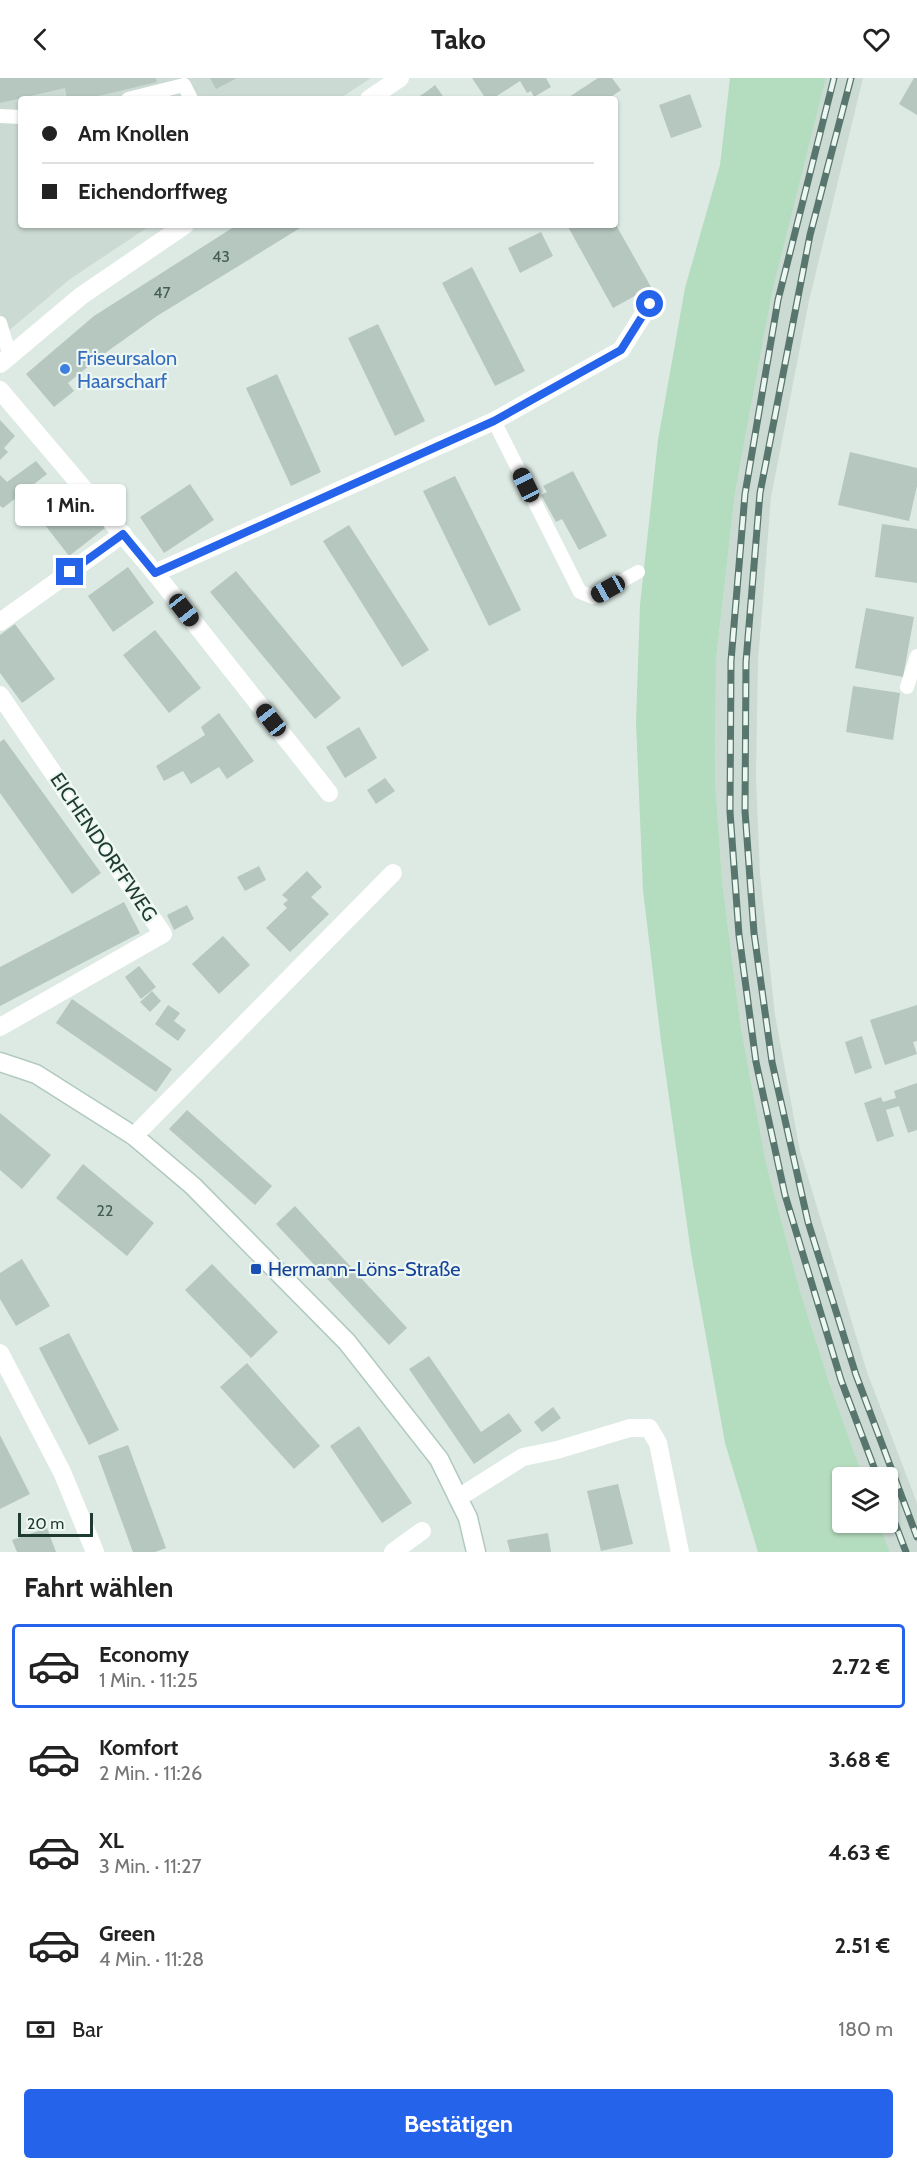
<!DOCTYPE html>
<html lang="de">
<meta charset="utf-8">
<style>
body{margin:0;font-family:Cabin,sans-serif;background:#f2f2f2;color:#222;height:100vh;display:flex;flex-direction:column;font-size:22px;white-space:nowrap}
*{box-sizing:border-box;margin:0}
p{font-size:20px;color:#767676}
.icon{flex:none;width:33px;height:33px;fill:none;stroke:currentColor;stroke-width:2;stroke-linecap:round;stroke-linejoin:round}
.map{position:relative;height:1474px;overflow:hidden}
.side{display:flex;flex-direction:column;background:#fff;flex:1}
.side>*{flex:none}
.hud{position:absolute;left:18px;top:18px;width:600px;height:132px;border-radius:6px;box-shadow:0 2px 4px #0004;display:grid;align-content:center;height:132px;padding:0 24px;background:#fff}
.fabs{position:absolute;left:832px;top:1389px;display:grid;gap:12px}
.fabs a{display:grid;place-items:center;width:66px;height:66px;border-radius:6px;background:#fff;box-shadow:0 2px 4px #0004;font-size:30px}
.scale{position:absolute;left:18px;bottom:15px;width:75px;box-sizing:border-box;padding-left:6px;border:3px solid #1e3a31;border-top:0;font-size:16px;line-height:21px;white-space:nowrap;color:#1e3a31;-webkit-text-stroke:4px #edf7f2;paint-order:stroke}
.end{position:absolute;width:27px;height:27px;margin:-14px;border:8px solid #2563eb;background:#fff;box-shadow:0 0 0 3px #fff}
.from{border-radius:50%}
.bubble{position:absolute;height:42px;border-radius:6px;background:#fff;box-shadow:0 2px 4px #0004;font-size:20px;font-weight:700;line-height:42px;text-align:center}
.car{position:absolute;width:18px;height:36px;margin:-18px -9px;border-radius:8px;box-shadow:0 0 4px 2px #0007;background:linear-gradient(#222 24%,#8ab4d8 0 40%,#222 0 76%,#8ab4d8 0 86%,#222 0)}
.hud b{display:flex;align-items:center;gap:21px;height:57px;font-size:22px}
.hud b+b{border-top:2px solid #e0e0e0}
.hud i{width:15px;height:15px;background:#222}
ul{padding:0;list-style:none}
li{display:flex;align-items:center;gap:18px;height:84px;margin:0 12px 9px;padding:0 12px;border:3px solid transparent;border-radius:6px}
li div{flex:1}
li b{display:block;font-size:22px}
li em{font-style:normal;font-weight:700}
li.selected{border-color:#2563eb}
li>.icon{width:54px;height:54px;stroke-width:1.5}
h2{padding:0 24px;font-size:27px;line-height:72px}
.pay{display:flex;align-items:center;gap:15px;height:66px;padding:0 24px;font-size:22px}
.pay p{margin-inline-start:auto}
.action{display:flex;gap:12px;margin-top:auto;padding:12px 24px}
.action a{flex:1;height:69px;border-radius:6px;background:#2563eb;color:#fff;font-size:24px;font-weight:700;line-height:69px;text-align:center}
header{display:flex;justify-content:space-between;align-items:center;height:78px;padding:0 24px;background:#fff;font-size:27px;font-weight:700}
.map>svg:first-child{display:block}
.built{fill:#cbdad2}
.green{fill:#b4dcbe}
.building{fill:#b5c7bf}
.lines{fill:none;stroke-linecap:round;stroke-linejoin:round}
.secondary-casing{stroke:#b0cabf;stroke-width:21}
.lane{stroke:#fff;stroke-width:14}
.street{stroke:#fff;stroke-width:18}
.secondary{stroke:#fff;stroke-width:18}
.rail-casing{stroke:#58766d;stroke-width:7}
.rail{stroke:#edf7f2;stroke-width:4.5;stroke-dasharray:14;stroke-linecap:butt}
.route{stroke:#2563eb;stroke-width:8}
.shop-dot{fill:#3f7fe0;stroke:#edf7f2;stroke-width:2}
.transit-dot{fill:#1a4fb4;stroke:#edf7f2;stroke-width:2}
.labels{text-anchor:middle;stroke-width:4.5;stroke-linejoin:round;paint-order:stroke}
.number-label{font-size:16px;fill:#445d54}
.shop-label{font-size:20px;fill:#366cbe;stroke:#edf7f2;text-anchor:start}
.street-label{font-size:20px;fill:#1e3a31;stroke:#edf7f2}
.transit-label{font-size:20px;fill:#164399;stroke:#edf7f2;text-anchor:start}
</style>
<header><svg class="icon" aria-label="back" viewBox="0 0 24 24"><path d="M15 5l-7 7 7 7"/></svg>Tako<svg class="icon" aria-label="heart" viewBox="0 0 24 24"><path d="M12 20l-8-8c-3-5 5-10 8-4 3-6 11-1 8 4z"/></svg></header>
<div class="map">
<svg width="917" height="1474" viewBox="0 0 917 1474">
<rect width="100%" height="100%" fill="#ddeae4"/>
<!-- built -->
<g class="built">
<path d="M0 0H371L339 21H21V147H151L70 201 0 260Z"/>
<path d="M826 0H863L809 223 771 419 758 583 756 699 760 796 775 937 800 1073 867 1294 917 1425V1474H890L879 1445 888 1444V1400L863 1399 829 1304 800 1213 766 1085 740 944 722 802 715 702 716 582 735 415 772 215Z"/>
</g>
<!-- green -->
<path class="green" d="M730 0H826L772 215 735 415 716 582 715 702 722 802 740 944 766 1085 800 1213 829 1304 863 1399 843 1400V1444L879 1445 890 1474H758L725 1365 691 1175 661 963 643 812 636 644 640 527 658 362 685 210 720 87Z"/>
<!-- building -->
<g class="building">
<path d="M0 0H156L157 4 86 21H67L65 10 0 25Z"/>
<path d="M210 0H237L216 11Z"/>
<path d="M472 0H546L551 9 534 19 531 13 527 15 520 3 492 21H486Z"/>
<path d="M598 0H612L621 12 608 21H566Z"/>
<path d="M914 0H917V37L899 26Z"/>
<path d="M435 7 445 21H415L426 14Z"/>
<path d="M690 16 702 49 671 60 659 27Z"/>
<path d="M237 147H305L157 238 101 278 68 305 74 313 54 329 26 296 94 238Z"/>
<path d="M567 147H616L651 209 613 230Z"/>
<path d="M541 154 553 178 520 195 508 170Z"/>
<path d="M472 189 525 293 495 308 442 205Z"/>
<path d="M378 246 425 343 395 358 348 260Z"/>
<path d="M277 296 321 394 291 408 246 310Z"/>
<path d="M0 342 15 358 4 370 8 374 0 382Z"/>
<path d="M850 374 917 390V408L909 443 838 427Z"/>
<path d="M36 383 47 396 3 430 0 428V397L7 404Z"/>
<path d="M573 393 607 458 579 472 562 441 556 444 541 417 547 414 543 408Z"/>
<path d="M455 398 521 532 489 548 423 413Z"/>
<path d="M71 406 105 450 69 478 35 434Z"/>
<path d="M190 406 214 442 164 475 140 439Z"/>
<path d="M882 446 917 451V505L875 499Z"/>
<path d="M349 447 429 572 402 589 323 463Z"/>
<path d="M128 489 154 525 113 554 88 518Z"/>
<path d="M236 493 341 620 315 641 210 514Z"/>
<path d="M866 530 914 539 903 599 855 590Z"/>
<path d="M15 546 55 601 22 625 0 595V557Z"/>
<path d="M155 552 201 610 169 635 123 577Z"/>
<path d="M853 608 900 615 893 662 846 654Z"/>
<path d="M219 635 254 683 227 701 219 689 191 706 183 693 164 703 156 688 205 657 201 649Z"/>
<path d="M359 649 377 680 345 700 326 669Z"/>
<path d="M4 661 101 795 72 816 0 715V664Z"/>
<path d="M385 700 395 713 376 726 367 712Z"/>
<path d="M259 788 266 802 245 813 237 799Z"/>
<path d="M307 793 322 809 311 819 329 836 290 874 266 850 287 830 283 826 288 822 282 817Z"/>
<path d="M124 824 140 855 0 928V889Z"/>
<path d="M187 827 194 841 174 852 167 837Z"/>
<path d="M223 858 250 887 219 916 192 886Z"/>
<path d="M139 888 156 909 141 921 125 899Z"/>
<path d="M152 913 161 923 150 934 140 924Z"/>
<path d="M72 921 172 991 156 1014 56 945Z"/>
<path d="M168 927 180 935 174 943 186 952 178 963 155 946Z"/>
<path d="M917 927V963L913 964 917 976 885 987 870 942Z"/>
<path d="M862 958 872 990 855 996 845 964Z"/>
<path d="M917 1005V1052L908 1055 899 1028 886 1032 894 1058 877 1064 864 1025 881 1019 883 1024 896 1020 894 1013Z"/>
<path d="M187 1032 272 1108 255 1127 169 1051Z"/>
<path d="M0 1035 51 1077 22 1111 0 1092Z"/>
<path d="M83 1086 154 1145 127 1178 56 1120Z"/>
<path d="M295 1128 407 1250 389 1267 276 1146Z"/>
<path d="M22 1181 50 1228 16 1248 0 1221V1195Z"/>
<path d="M212 1186 278 1254 251 1280 185 1212Z"/>
<path d="M69 1255 119 1352 89 1367 39 1270Z"/>
<path d="M429 1278 481 1354 509 1335 522 1353 474 1386 409 1291Z"/>
<path d="M247 1285 320 1368 294 1391 220 1309Z"/>
<path d="M553 1329 561 1340 542 1354 534 1344Z"/>
<path d="M359 1348 412 1425 382 1445 330 1368Z"/>
<path d="M0 1357 30 1416 0 1431Z"/>
<path d="M128 1367 166 1470 155 1474H133L98 1378Z"/>
<path d="M618 1406 633 1466 601 1473 587 1413Z"/>
<path d="M47 1450 56 1474H17L12 1462Z"/>
<path d="M548 1455 551 1474H510L507 1462Z"/>
</g>
<g class="lines">
<!-- secondary casing -->
<g class="secondary-casing">
<path id="secondary" d="M0 984 36 996 134 1058 193 1108 347 1264 439 1381 468 1440 476 1474"/>
</g>
<!-- lane -->
<g class="lane">
<path d="M128 21 184 7 191 21"/>
<path d="M0 38 21 39"/>
<path d="M0 245 10 278"/>
<path d="M494 343 580 514 593 519 638 494"/>
<path d="M907 609 917 578"/>
</g>
<!-- street -->
<g class="street">
<path d="M369 21 400 0"/>
<path d="M0 286 81 218 185 147"/>
<path d="M0 312 155 495 329 715"/>
<path d="M155 495 494 343 621 272 650 226"/>
<path d="M0 544 123 456"/>
<path d="M0 617 163 856 0 949"/>
<path d="M134 1058 393 795"/>
<path d="M0 1275 62 1394 95 1474"/>
<path d="M458 1420 523 1379 557 1372 630 1350H649L658 1365 680 1474"/>
<path d="M393 1474 422 1453"/>
</g>
<!-- secondary -->
<use href="#secondary" class="secondary"/>
<!-- rail casing -->
<g class="rail-casing">
<g id="rail">
<path d="M834 0 778 222 745 416 731 583 730 734 739 857 756 984 785 1117 841 1302 878 1400"/>
<path d="M851 0 810 157 760 415 746 584 745 733 754 855 772 984 808 1144 856 1297 917 1459"/>
<path d="M888 1427 906 1474"/>
</g>
</g>
<!-- rail -->
<use href="#rail" class="rail"/>
</g>
<g class="lines">
<!-- route -->
<path class="route" d="M70 494 123 456 155 495 494 343 621 272 650 226"/>
</g>
<!-- markers -->
<circle class="shop-dot" cx="65" cy="291" r="6"/>
<rect class="transit-dot" x="250" y="1185" width="12" height="12" rx="3"/>
<g class="labels">
<!-- number labels -->
<g class="number-label">
<text x="221" y="184">43</text>
<text x="162" y="220">47</text>
<text x="105" y="1138">22</text>
</g>
<!-- shop labels -->
<g class="shop-label">
<text x="77" y="287">Friseursalon<tspan x="77" dy="23">Haarscharf</tspan></text>
</g>
<!-- street labels -->
<g class="street-label">
<text transform="translate(104 769) rotate(56)" y="7">EICHENDORFFWEG</text>
</g>
<!-- transit labels -->
<g class="transit-label">
<text x="268" y="1198">Hermann-Löns-Straße</text>
</g>
</g>
</svg>
<div class="fabs">
<a><svg class="icon" aria-label="layers" viewBox="0 0 24 24"><path d="M12 4l9 5-9 5-9-5zM3 14l9 5 9-5"/></svg></a>
</div>
<div class="scale">20 m</div>
<i class="end from" style="left:650px;top:226px"></i>
<i class="end" style="left:70px;top:494px"></i>
<div class="bubble" style="left:15px;top:406px;width:111px">1 Min.</div>
<i class="car" style="left:526px;top:407px;rotate:334deg"></i>
<i class="car" style="left:608px;top:511px;rotate:241deg"></i>
<i class="car" style="left:184px;top:532px;rotate:142deg"></i>
<i class="car" style="left:271px;top:642px;rotate:322deg"></i>
<div class="hud">
<b><i class="from"></i>Am Knollen</b>
<b><i></i>Eichendorffweg</b>
</div>
</div>
<section class="side">
<h2>Fahrt wählen</h2>
<ul>
<li class="selected"><svg class="icon" aria-label="car" viewBox="0 0 24 24"><path d="M5 17H2v-5l4-1 3-4h7l3 4 3 1v5h-3M9 17h6M6 11h13"/><circle cx="7" cy="17" r="2"/><circle cx="17" cy="17" r="2"/></svg><div><b>Economy</b><p>1 Min. · 11:25</p></div><em>2.72 €</em></li>
<li><svg class="icon" aria-label="car" viewBox="0 0 24 24"><path d="M5 17H2v-5l4-1 3-4h7l3 4 3 1v5h-3M9 17h6M6 11h13"/><circle cx="7" cy="17" r="2"/><circle cx="17" cy="17" r="2"/></svg><div><b>Komfort</b><p>2 Min. · 11:26</p></div><em>3.68 €</em></li>
<li><svg class="icon" aria-label="car" viewBox="0 0 24 24"><path d="M5 17H2v-5l4-1 3-4h7l3 4 3 1v5h-3M9 17h6M6 11h13"/><circle cx="7" cy="17" r="2"/><circle cx="17" cy="17" r="2"/></svg><div><b>XL</b><p>3 Min. · 11:27</p></div><em>4.63 €</em></li>
<li><svg class="icon" aria-label="car" viewBox="0 0 24 24"><path d="M5 17H2v-5l4-1 3-4h7l3 4 3 1v5h-3M9 17h6M6 11h13"/><circle cx="7" cy="17" r="2"/><circle cx="17" cy="17" r="2"/></svg><div><b>Green</b><p>4 Min. · 11:28</p></div><em>2.51 €</em></li>
</ul>
<div class="pay"><svg class="icon" aria-label="cash" viewBox="0 0 24 24"><path d="M3 7h18v10H3z"/><circle cx="12" cy="12" r="2"/></svg>Bar<p>180 m</p></div>
<div class="action"><a>Bestätigen</a></div>
</section>
